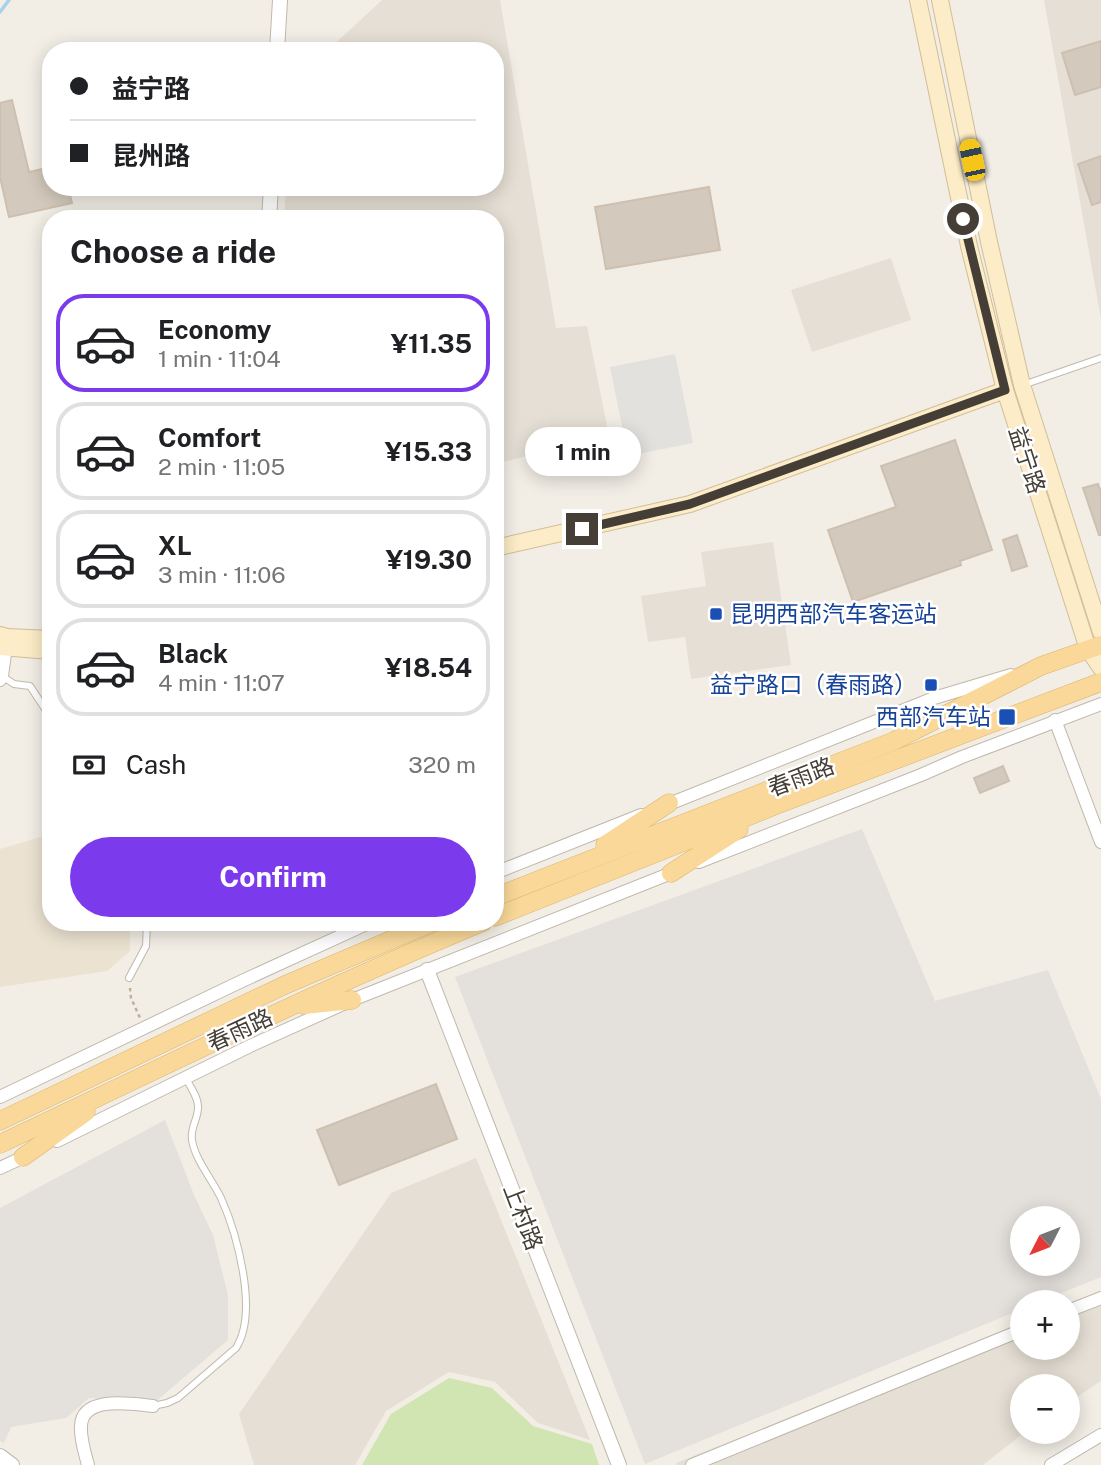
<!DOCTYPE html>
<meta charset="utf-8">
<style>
body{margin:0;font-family:"Public Sans","Noto Sans SC",sans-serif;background:#f2f2f2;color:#202124;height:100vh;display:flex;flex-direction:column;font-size:26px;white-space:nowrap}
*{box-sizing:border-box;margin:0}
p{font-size:23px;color:#757577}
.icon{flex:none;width:38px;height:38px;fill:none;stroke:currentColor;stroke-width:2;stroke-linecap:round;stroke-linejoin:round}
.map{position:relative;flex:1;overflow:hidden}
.details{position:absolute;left:42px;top:210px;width:462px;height:721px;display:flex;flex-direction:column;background:#fff;border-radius:28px;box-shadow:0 4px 18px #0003}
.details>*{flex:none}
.hud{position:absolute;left:42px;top:42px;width:462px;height:154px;border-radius:28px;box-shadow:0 4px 18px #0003;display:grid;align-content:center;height:154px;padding:0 28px;background:#fff}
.needle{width:46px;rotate:228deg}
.controls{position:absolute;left:1010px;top:1206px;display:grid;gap:14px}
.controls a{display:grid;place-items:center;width:70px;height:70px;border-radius:50%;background:#fff;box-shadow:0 4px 18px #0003;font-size:35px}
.end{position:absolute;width:32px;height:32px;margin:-16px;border:9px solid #453e36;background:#fff;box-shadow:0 0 0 4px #fff}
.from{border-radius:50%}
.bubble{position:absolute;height:49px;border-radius:24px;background:#fff;box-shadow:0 4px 18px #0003;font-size:23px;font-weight:700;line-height:49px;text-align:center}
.car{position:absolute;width:21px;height:42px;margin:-21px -10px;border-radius:9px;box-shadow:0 0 5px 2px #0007;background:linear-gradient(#f5c518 24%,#345 0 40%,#f5c518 0 76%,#345 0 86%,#f5c518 0)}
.hud b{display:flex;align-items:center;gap:24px;height:66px;font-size:26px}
.hud b+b{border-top:2px solid #e0e0e0}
.hud i{width:18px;height:18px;background:#202124}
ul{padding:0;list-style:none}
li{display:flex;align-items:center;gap:21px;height:98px;margin:0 14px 10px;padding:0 14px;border:4px solid #e0e0e0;border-radius:28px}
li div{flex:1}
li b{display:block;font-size:26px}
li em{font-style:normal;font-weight:700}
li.active{border-color:#7c3aed}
li>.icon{width:63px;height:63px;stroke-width:1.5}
h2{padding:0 28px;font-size:32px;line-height:84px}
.pay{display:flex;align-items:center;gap:18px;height:77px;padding:0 28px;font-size:26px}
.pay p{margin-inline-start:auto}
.cta{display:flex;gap:14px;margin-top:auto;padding:14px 28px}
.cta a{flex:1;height:80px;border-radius:42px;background:#7c3aed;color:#fff;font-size:28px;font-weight:700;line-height:80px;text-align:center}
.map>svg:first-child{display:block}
.residential{fill:#e6dfd5}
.industrial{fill:#e4e0db;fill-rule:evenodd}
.education{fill:#ebe2d1}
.green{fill:#d0e5b1}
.parking{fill:#e3e1de}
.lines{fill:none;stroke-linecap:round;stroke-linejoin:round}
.stream{stroke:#a5d3ec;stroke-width:3.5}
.building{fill:#d3c9bc;stroke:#cec0b0;stroke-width:2}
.service-casing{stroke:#c0b8ac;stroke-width:8}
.minor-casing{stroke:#c0b8ac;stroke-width:14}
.tertiary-casing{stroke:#c0b8ac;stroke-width:16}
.secondary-casing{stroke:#d0be98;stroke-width:18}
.primary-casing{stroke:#ddb469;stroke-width:19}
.path{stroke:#beb09b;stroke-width:2.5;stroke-dasharray:3.5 3.5;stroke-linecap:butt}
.service{stroke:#fff;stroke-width:6}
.minor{stroke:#fff;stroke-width:12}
.tertiary{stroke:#fff;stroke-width:14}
.secondary{stroke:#fcecc7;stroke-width:16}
.primary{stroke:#f9d899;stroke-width:18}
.route{stroke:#453e36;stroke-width:9}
.transit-dot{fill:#1a4fb4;stroke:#fff;stroke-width:2.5}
.labels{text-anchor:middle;stroke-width:5;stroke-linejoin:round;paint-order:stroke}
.street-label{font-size:23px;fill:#453e36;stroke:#fff}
.transit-label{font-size:23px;fill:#164399;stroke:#fff;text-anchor:end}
</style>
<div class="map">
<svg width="1101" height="1465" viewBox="0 0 1101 1465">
<rect width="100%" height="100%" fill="#f2eee6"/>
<!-- residential -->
<g class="residential">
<path d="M382 0H500L556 328 587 326 609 436 495 464V219H284L286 187H495V51H327Z"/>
<path d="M1044 0H1101V319Z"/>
<path d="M891 258 911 320 812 352 791 290Z"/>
<path d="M773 542 791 665 691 679 685 637 648 642 641 596 706 586 701 552Z"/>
<path d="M476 1158 590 1440 538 1423 495 1382 449 1372 386 1411 355 1465H254L239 1414 391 1193Z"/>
<path d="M1101 1292V1381L1068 1403V1386H1022V1432H1025L983 1465H677L676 1463 1022 1324V1348H1068V1306Z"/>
</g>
<!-- industrial -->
<g class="industrial">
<path d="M862 829 935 1001 1048 970 1101 1099V1277L1039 1302H1022V1309L645 1464 455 977ZM1022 1218H1068V1264H1022Z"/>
<path d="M165 1120 194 1195 213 1235 228 1295V1340L155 1402 89 1398 66 1418 11 1427 4 1443 0 1441V1208Z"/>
</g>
<!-- education -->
<path class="education" d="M51 834V922H130V951L107 971 0 987V849Z"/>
<!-- green -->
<path class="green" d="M449 1378 492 1388 533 1426 592 1444 599 1465H362L391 1414Z"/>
<!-- parking -->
<path class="parking" d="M675 354 693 443 628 456 610 367Z"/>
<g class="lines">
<!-- stream -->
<path class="stream" d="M0 12 9 0"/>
</g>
<!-- building -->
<g class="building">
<path d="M1101 41V87L1075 95 1062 53Z"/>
<path d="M12 100 29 172 51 167V187H68L72 203 9 217 0 177V103Z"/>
<path d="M1101 156V202L1092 205 1078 164Z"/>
<path d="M709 187 720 250 606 269 595 207Z"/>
<path d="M955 440 992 550 960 561 961 565 853 602 828 530 896 507 881 466Z"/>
<path d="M1098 484 1101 492V535H1099L1083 488Z"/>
<path d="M1017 535 1027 566 1012 571 1003 540Z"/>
<path d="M1003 766 1009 781 980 793 974 778Z"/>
<path d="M436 1084 457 1139 339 1185 317 1130Z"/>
</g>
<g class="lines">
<!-- service casing -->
<g class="service-casing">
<g id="service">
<path d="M1023 385 1101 358"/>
<path d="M2 676 14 684 30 686 51 718"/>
<path d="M129 978 146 946 147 922"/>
<path d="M153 1406 167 1403 178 1398 236 1348C259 1312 237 1234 221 1198 212 1179 195 1160 192 1140 190 1128 198 1119 198 1108 199 1098 190 1087 186 1078"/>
</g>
</g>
<!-- minor casing -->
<g class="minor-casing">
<g id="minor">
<path d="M0 680 2 676 7 639"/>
<path d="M1055 720 1101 842"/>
<path d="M664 806 934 698 1011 675"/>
<path d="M699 862 921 775 962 757 1101 704"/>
<path d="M495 873 641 815"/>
<path d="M0 1097 242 981 371 922"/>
<path d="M57 1141 250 1046 352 1000 679 870"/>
<path d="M0 1168 28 1155"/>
<path d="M1068 1311 1101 1298"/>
<path d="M88 1465C85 1453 80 1439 81 1426 82 1395 132 1404 153 1406"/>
<path d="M692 1465 1022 1330"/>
<path d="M1051 1465 1101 1435"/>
</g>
</g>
<!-- tertiary casing -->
<g class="tertiary-casing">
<g id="tertiary">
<path d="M277 51 280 0"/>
<path d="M269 219 271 187"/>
<path d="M427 970 619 1465"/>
<path d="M0 1456 12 1465"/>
</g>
</g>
<!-- secondary casing -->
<g class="secondary-casing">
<g id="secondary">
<path d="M918 0 969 246 1005 390 1088 649 1101 668"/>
<path d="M940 0 989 242 1022 385 1101 632"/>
<path d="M495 548 690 504 1005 390"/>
<path d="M0 635 7 637 51 639"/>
<path d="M0 647 51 651"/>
</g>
</g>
<!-- primary casing -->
<g class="primary-casing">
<g id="primary">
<path d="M605 845 669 803"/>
<path d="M671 873 739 829"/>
<path d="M495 897 894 741 1041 666 1101 645"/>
<path d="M495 917 779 804 1101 682"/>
<path d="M304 1005 352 1000"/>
<path d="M0 1121 285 985 433 922"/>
<path d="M0 1144C160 1068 319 990 483 922"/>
<path d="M23 1157 86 1112"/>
</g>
</g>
<!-- path -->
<path class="path" d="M130 988 131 998 140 1018"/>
<!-- service -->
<use href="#service" class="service"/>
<!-- minor -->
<use href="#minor" class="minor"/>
<!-- tertiary -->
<use href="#tertiary" class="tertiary"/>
<!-- secondary -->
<use href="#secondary" class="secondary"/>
<!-- primary -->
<use href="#primary" class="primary"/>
</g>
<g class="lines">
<!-- route -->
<path class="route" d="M582 529 690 504 1005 390 963 219"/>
</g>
<!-- markers -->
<g class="transit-dot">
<rect x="709" y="607" width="14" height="14" rx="3.5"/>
<rect x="924" y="678" width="14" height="14" rx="3.5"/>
<rect x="998" y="708" width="18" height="18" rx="3.5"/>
</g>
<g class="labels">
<!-- street labels -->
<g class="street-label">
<text transform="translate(1027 460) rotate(72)" y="8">益宁路</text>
<text transform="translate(801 777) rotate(-21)" y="8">春雨路</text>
<text transform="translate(240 1030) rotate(-25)" y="8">春雨路</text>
<text transform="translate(523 1217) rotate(69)" y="8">上村路</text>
</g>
<!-- transit labels -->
<g class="transit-label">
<text x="730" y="622" text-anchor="start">昆明西部汽车客运站</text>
<text x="917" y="693">益宁路口（春雨路）</text>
<text x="991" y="725">西部汽车站</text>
</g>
</g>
</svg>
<div class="controls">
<a><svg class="needle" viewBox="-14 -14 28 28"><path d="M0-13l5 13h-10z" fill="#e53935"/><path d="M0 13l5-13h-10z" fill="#757577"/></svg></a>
<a>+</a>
<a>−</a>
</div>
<i class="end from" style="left:963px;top:219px"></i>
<i class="end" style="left:582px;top:529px"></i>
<div class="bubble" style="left:525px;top:427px;width:116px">1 min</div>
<i class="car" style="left:972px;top:160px;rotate:348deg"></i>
<div class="hud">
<b><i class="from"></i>益宁路</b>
<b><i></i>昆州路</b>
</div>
<section class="details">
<h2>Choose a ride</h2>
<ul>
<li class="active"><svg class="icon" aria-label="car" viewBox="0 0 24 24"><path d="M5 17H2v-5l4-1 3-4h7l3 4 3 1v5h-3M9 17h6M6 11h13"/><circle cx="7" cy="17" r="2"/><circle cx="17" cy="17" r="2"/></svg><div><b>Economy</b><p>1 min · 11:04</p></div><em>¥11.35</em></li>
<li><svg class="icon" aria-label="car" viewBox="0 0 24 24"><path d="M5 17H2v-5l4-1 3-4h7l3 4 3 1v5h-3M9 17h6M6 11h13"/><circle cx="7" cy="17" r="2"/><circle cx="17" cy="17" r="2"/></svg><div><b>Comfort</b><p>2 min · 11:05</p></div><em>¥15.33</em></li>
<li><svg class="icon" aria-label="car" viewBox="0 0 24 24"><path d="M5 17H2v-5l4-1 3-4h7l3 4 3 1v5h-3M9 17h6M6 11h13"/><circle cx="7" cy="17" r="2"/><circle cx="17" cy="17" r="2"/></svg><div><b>XL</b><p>3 min · 11:06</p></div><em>¥19.30</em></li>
<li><svg class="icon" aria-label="car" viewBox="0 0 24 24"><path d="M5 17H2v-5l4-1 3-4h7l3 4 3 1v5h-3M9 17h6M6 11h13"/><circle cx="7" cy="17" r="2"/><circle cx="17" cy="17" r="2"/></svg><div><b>Black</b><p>4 min · 11:07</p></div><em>¥18.54</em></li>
</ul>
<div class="pay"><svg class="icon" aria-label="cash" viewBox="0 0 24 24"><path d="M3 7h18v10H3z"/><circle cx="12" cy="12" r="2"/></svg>Cash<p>320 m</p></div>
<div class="cta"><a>Confirm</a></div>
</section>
</div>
